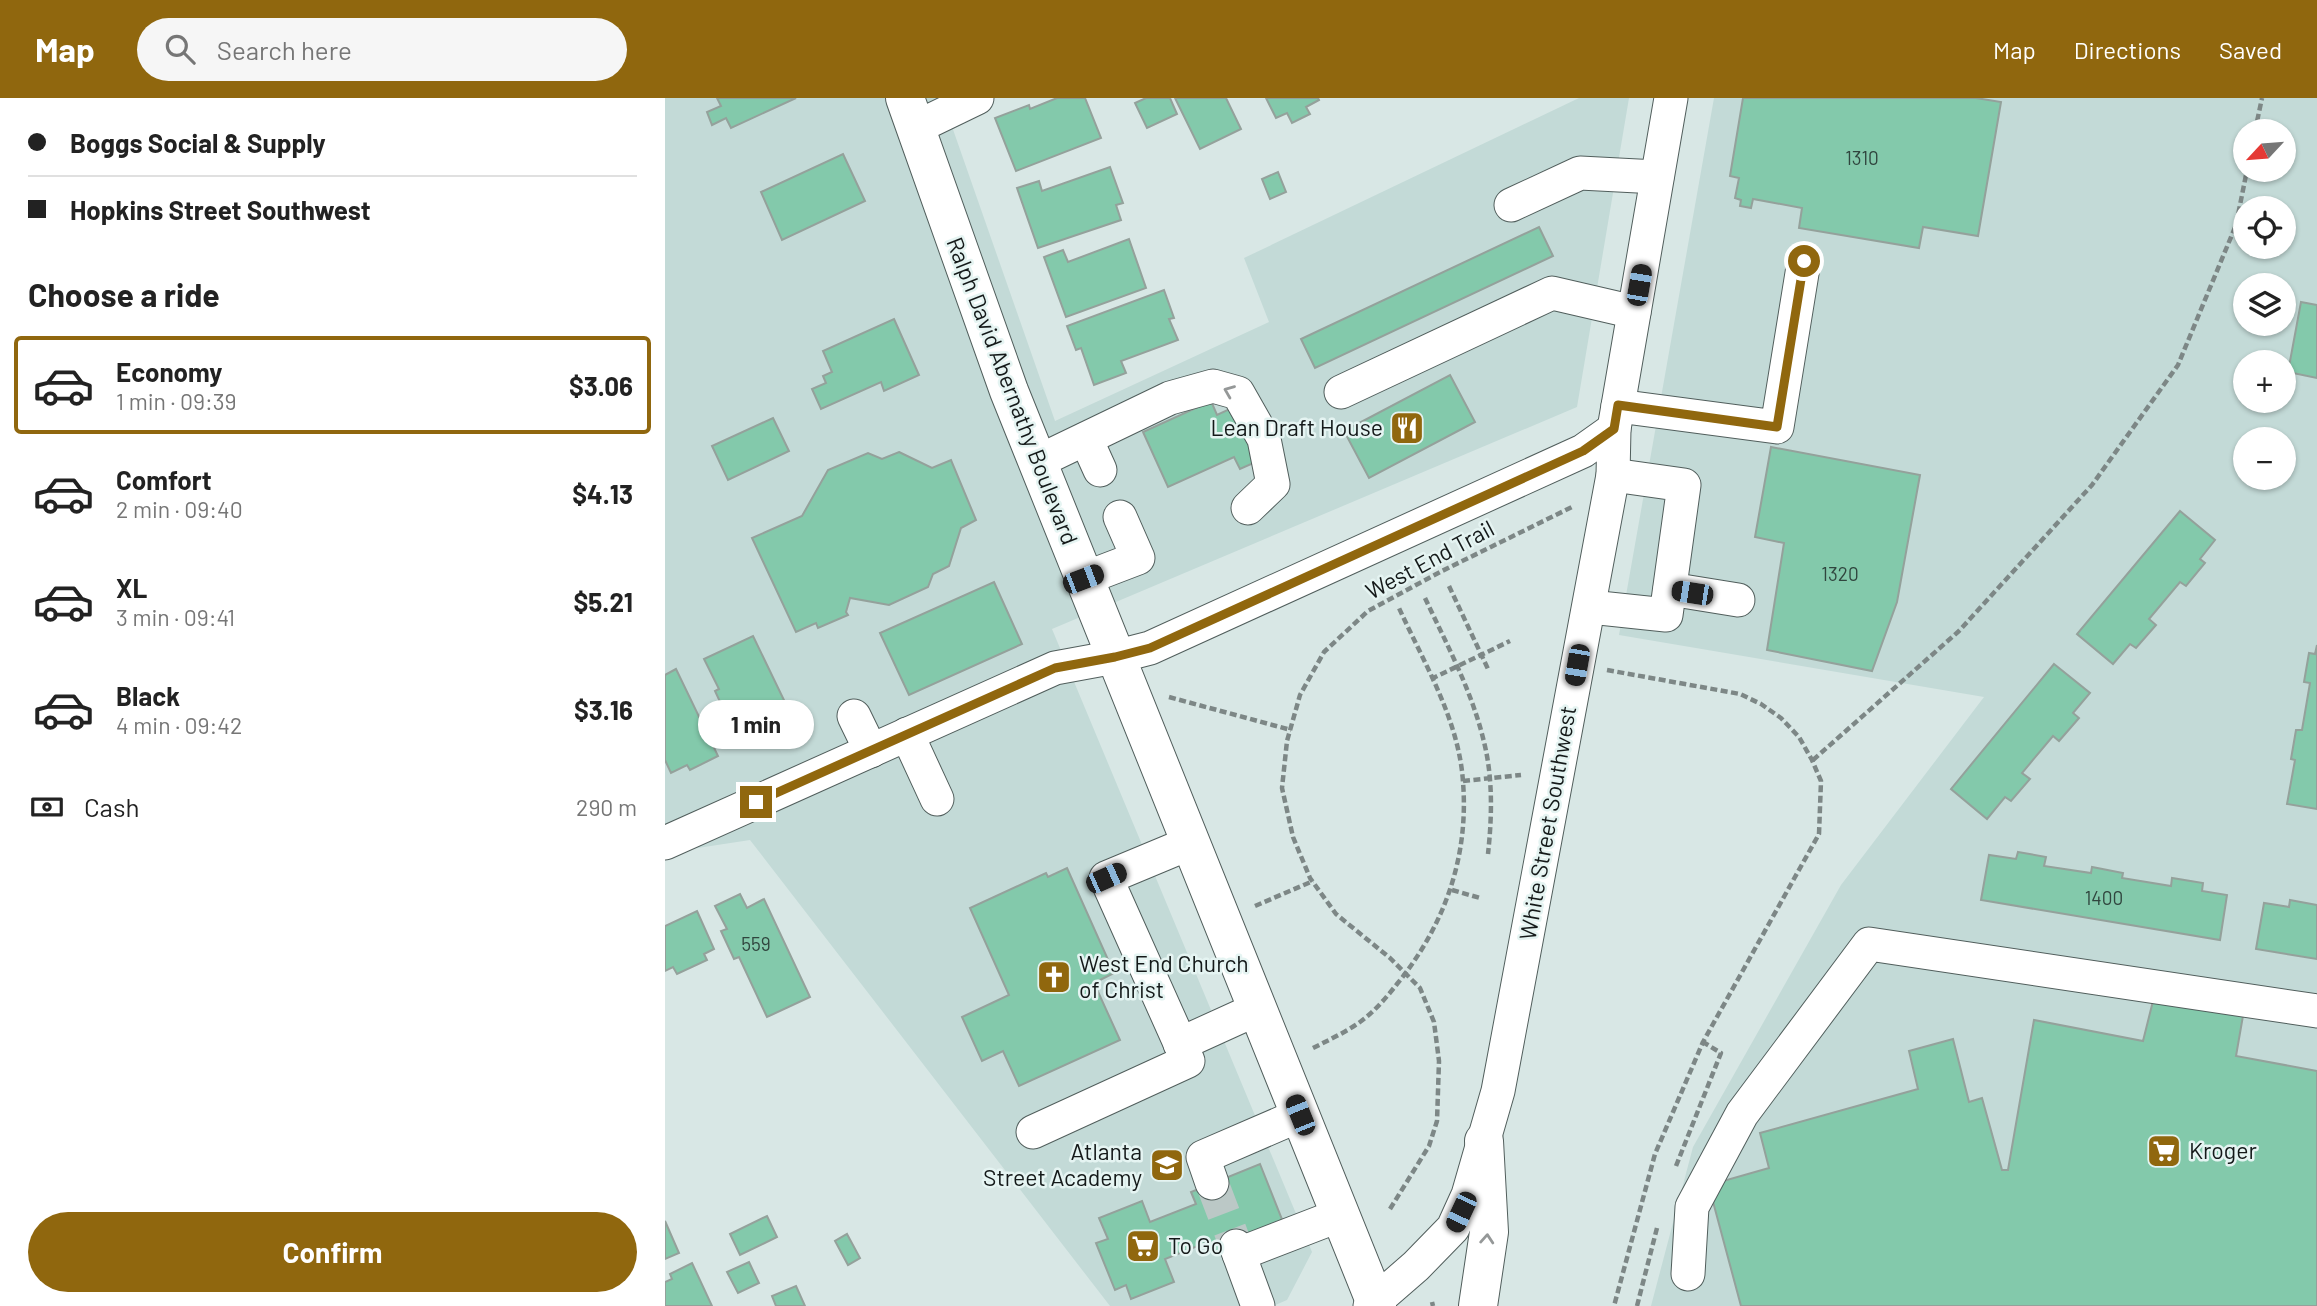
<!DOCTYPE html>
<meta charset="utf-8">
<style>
body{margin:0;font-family:Barlow,sans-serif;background:#f6f6f6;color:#222;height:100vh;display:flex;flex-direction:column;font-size:26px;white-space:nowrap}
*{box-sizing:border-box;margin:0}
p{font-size:23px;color:#767676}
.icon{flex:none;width:38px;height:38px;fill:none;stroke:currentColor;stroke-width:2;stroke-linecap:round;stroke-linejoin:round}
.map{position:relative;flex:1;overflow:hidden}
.details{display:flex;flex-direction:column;background:#fff;width:665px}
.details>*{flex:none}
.guide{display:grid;align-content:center;height:154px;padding:0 28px;background:#fff}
.needle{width:46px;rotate:244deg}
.buttons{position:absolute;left:1568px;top:21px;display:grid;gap:14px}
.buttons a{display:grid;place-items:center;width:63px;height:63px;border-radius:50%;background:#fff;box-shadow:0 2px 5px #0004;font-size:35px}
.end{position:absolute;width:32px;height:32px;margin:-16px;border:9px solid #90670e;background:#fff;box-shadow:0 0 0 4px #fff}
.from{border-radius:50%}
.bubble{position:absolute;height:49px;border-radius:24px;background:#fff;box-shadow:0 2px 5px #0004;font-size:23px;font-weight:700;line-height:49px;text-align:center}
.car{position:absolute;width:21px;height:42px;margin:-21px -10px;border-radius:9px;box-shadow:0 0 5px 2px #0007;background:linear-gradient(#222 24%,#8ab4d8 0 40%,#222 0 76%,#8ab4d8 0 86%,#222 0)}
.guide b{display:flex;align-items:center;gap:24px;height:66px;font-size:26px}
.guide b+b{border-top:2px solid #e0e0e0}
.guide i{width:18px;height:18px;background:#222}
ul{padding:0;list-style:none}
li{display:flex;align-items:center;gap:21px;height:98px;margin:0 14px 10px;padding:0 14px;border:4px solid transparent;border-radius:7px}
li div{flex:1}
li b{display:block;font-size:26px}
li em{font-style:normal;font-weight:700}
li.on{border-color:#90670e}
li>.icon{width:63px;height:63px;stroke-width:1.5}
h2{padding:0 28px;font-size:32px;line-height:84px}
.pay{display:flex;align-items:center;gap:18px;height:77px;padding:0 28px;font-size:26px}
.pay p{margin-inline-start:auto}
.primary-button{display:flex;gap:14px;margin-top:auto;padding:14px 28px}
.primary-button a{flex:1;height:80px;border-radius:42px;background:#90670e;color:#fff;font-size:28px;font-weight:700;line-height:80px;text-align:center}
header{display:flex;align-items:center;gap:42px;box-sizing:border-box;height:98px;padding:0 35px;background:#90670e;color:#fff}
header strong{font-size:33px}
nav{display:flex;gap:38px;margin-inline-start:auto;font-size:24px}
.search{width:490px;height:63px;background:#f6f6f6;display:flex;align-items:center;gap:18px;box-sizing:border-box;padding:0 24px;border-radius:38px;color:#767676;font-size:26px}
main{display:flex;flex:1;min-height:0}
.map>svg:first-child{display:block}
.built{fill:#c3dad7;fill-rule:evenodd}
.building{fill:#83c9ab;stroke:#94a19b;stroke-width:2}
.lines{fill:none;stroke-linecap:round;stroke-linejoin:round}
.minor-tunnel{stroke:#bbc8c6;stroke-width:33;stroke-dasharray:33 17;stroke-linecap:butt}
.minor-casing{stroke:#515e5c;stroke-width:35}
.major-casing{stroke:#515e5c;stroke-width:40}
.path{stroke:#7d8786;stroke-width:4.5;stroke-dasharray:7 3.5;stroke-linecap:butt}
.minor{stroke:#fff;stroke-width:33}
.major{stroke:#fff;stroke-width:38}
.oneway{stroke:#959898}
.route{stroke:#90670e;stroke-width:9}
.labels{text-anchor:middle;stroke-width:5;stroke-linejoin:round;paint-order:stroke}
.number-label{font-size:19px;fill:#30453e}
.street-label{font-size:23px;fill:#141919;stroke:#e5f4f2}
.poi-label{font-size:23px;fill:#141919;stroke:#e5f4f2;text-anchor:start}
</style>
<header>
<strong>Map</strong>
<div class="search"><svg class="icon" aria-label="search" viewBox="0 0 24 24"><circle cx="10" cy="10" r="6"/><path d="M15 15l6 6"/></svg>Search here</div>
<nav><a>Map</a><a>Directions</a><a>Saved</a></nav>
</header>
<main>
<section class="details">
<div class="guide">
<b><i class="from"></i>Boggs Social &amp; Supply</b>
<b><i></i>Hopkins Street Southwest</b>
</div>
<h2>Choose a ride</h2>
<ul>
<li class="on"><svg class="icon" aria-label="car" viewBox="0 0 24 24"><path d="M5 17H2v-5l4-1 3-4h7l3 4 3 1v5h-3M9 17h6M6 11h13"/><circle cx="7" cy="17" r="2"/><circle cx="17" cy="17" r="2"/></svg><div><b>Economy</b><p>1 min · 09:39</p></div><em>$3.06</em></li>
<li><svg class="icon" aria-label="car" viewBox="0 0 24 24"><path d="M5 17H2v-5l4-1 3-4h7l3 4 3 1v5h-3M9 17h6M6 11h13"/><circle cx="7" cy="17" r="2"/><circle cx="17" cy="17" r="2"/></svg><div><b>Comfort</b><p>2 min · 09:40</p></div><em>$4.13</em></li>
<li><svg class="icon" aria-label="car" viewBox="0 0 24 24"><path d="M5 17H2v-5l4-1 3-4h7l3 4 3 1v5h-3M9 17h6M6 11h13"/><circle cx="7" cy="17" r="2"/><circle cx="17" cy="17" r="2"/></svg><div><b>XL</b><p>3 min · 09:41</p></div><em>$5.21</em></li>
<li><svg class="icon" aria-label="car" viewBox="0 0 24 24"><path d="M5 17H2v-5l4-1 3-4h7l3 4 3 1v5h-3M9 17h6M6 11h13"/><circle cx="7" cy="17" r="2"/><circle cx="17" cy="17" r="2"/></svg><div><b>Black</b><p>4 min · 09:42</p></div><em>$3.16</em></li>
</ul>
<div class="pay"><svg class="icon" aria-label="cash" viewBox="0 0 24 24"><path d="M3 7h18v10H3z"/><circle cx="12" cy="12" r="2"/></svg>Cash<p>290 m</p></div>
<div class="primary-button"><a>Confirm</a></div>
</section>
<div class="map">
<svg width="1652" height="1208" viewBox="0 0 1652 1208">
<rect width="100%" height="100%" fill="#d8e7e5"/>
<!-- built -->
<g class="built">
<path d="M0 0H277L390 323 604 224 579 160 914 0H964L912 309 387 531 647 1154 622 1202 608 1208H445L85 742 0 755Z"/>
<path d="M1049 0H1652V1208H986L1028 1049 1176 787 1319 599 954 537ZM1580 33H1619V72H1580ZM1580 110H1619V149H1580ZM1580 187H1619V226H1580ZM1580 264H1619V303H1580ZM1580 341H1619V380H1580Z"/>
</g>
<!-- building -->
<g class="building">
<path d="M52 0H131L66 30 61 20 47 27 42 14 56 8Z"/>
<path d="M392 0H420L436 40 351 73 330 20 364 7 365 11Z"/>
<path d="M481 0H505L512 16 482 30 470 5Z"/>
<path d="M510 0H561L576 31 535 51Z"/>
<path d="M601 0H653L654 2 641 9 645 16 627 25 622 15 611 20Z"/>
<path d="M1078 0H1311L1336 4 1313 138 1258 129 1254 150 1134 130 1137 110 1088 101 1086 110 1075 108 1076 102 1070 100 1074 80 1065 78Z"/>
<path d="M178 56 200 103 117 142 96 94Z"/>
<path d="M445 69 458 105 451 107 456 122 373 150 352 90 374 83 377 93Z"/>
<path d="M613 74 621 94 605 101 597 81Z"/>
<path d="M874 129 888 158 650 270 636 241Z"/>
<path d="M464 141 481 190 401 219 379 159 398 152 403 164Z"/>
<path d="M499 192 509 220 504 221 513 242 456 263 461 275 429 287 416 250 411 252 402 228Z"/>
<path d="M1636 204 1652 207V280L1623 274Z"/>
<path d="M229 221 254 277 219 293 216 284 156 311 147 291 161 285 158 278 167 274 158 253Z"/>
<path d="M785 277 810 324 704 380 679 333Z"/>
<path d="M546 303 552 317 569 309 593 363 575 371 569 359 503 389 478 334Z"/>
<path d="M108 320 124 353 63 382 47 348Z"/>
<path d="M1106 349 1255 377 1232 504 1207 573 1102 552 1119 445 1090 439Z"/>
<path d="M234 354 267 370 286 362 311 422 296 430 284 468 268 476 263 489 224 507 185 500 181 514 183 517 153 530 151 525 131 534 87 440 137 418 163 372 203 355 217 361Z"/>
<path d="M1515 413 1550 442 1535 461 1540 465 1521 488 1515 484 1484 521 1491 527 1471 550 1465 546 1448 566 1412 536Z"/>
<path d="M329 484 357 546 244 597 215 535Z"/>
<path d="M88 538 131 627 84 649 68 617 62 619 50 593 54 591 39 561Z"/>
<path d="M1652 547V711L1622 706 1630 662 1626 661 1631 632H1637L1645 585 1639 584 1644 555 1650 556Z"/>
<path d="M1389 566 1425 595 1408 615 1414 620 1394 643 1388 638 1357 675 1365 681 1346 703 1340 699 1322 721 1286 691Z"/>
<path d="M11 571 53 658 25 672 22 667 6 675 0 662V577Z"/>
<path d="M1353 754 1381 759 1379 768 1426 775 1427 769 1458 775 1457 780 1506 788 1507 780 1538 785 1537 793 1562 797 1555 842 1316 802 1324 757 1351 761Z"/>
<path d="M402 770 449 875 429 885 455 942 354 988 338 953 317 963 297 919 344 897 305 810 381 775 383 779Z"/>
<path d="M75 796 82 810 99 801 145 899 102 919 74 859 69 861 56 833 62 831 50 808Z"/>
<path d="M1625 802 1652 807V861L1591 851 1599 805 1624 809Z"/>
<path d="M32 813 49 851 39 856 42 862 12 876 8 869 0 873V828Z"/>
<path d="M1490 895 1579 912 1571 958 1652 973V1208H1076L1047 1100 1058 1083 1104 1070 1095 1035 1253 991 1244 953 1288 941 1304 1004 1317 1000 1337 1072H1343L1369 922 1478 943Z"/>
<path d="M595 1066 620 1129 550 1156 545 1143 500 1161 509 1184 466 1201 461 1187 450 1192 431 1145 443 1141 434 1120 477 1103 485 1124 531 1106 526 1094Z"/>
<path d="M102 1118 112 1139 75 1157 65 1136Z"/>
<path d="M0 1123 14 1155 0 1161Z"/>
<path d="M182 1136 195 1160 183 1167 170 1143Z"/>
<path d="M84 1164 94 1185 73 1195 62 1174Z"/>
<path d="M27 1165 47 1208H0V1184L7 1181 5 1176Z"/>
<path d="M131 1188 140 1208H111L107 1198Z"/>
</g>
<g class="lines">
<!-- minor-tunnel -->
<path class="minor-tunnel" d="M547 1085 571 1148"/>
<!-- minor casing -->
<g class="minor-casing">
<g id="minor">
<path d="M250 30 312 0"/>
<path d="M846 107 915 75 992 79"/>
<path d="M676 294 887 195 969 214"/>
<path d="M953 308 1112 329 1139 163"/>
<path d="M421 341 435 372"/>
<path d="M372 364 505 300 548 288 573 295 599 341 608 386 583 410"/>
<path d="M418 481 473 460 455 419"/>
<path d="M1005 491 1073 502"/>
<path d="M925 509 1001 517 1019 387 948 377"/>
<path d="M189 618 206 653"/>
<path d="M242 636 272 701"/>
<path d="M0 745 390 570 450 559 485 550 918 353 949 331"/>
<path d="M515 946 592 911"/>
<path d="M368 1034 523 963 441 780 525 745"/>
<path d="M547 1085 538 1059 635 1017"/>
<path d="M571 1148 593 1208"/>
<path d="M574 1156 675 1117"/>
<path d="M1023 1176 1027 1109 1077 1016 1204 846 1652 913"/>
<path d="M705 1208 751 1168 788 1130 803 1097 833 993 948 377 949 331 1006 0"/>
</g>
</g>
<!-- major casing -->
<g class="major-casing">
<g id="major">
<path d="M240 0 344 293 712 1208"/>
<path d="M813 1208 824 1134 819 1043"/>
</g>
</g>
<!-- path -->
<g class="path">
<path d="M1590 33 1597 0"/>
<path d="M784 488 823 571"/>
<path d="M760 500C782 547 807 593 819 644 828 680 827 719 823 756"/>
<path d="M942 572 1075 596 1096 606 1116 620 1134 639 1147 662 1156 683 1154 736 1038 944 990 1056 949 1208"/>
<path d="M766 581 845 543"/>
<path d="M504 599 626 632"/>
<path d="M1148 662 1294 533 1427 387 1513 267 1571 127 1582 72"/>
<path d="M798 683 856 677"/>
<path d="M787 792 815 800"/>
<path d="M590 808 648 783"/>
<path d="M648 950C664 942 681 934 695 924 709 914 721 900 732 886 779 828 804 760 798 684 794 622 759 565 734 510"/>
<path d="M1011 1068 1056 955 1038 944"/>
<path d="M725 1111 764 1048 772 1023 774 963 769 924 755 890 725 860 671 816 645 780 628 739 617 690 622 643 635 597 659 554 703 513 777 473 909 408"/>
<path d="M767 1204 768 1208"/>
<path d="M972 1208 992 1130"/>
</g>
<!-- minor -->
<use href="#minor" class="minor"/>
<!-- major -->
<use href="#major" class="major"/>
</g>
<!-- one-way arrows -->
<defs><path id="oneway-chevron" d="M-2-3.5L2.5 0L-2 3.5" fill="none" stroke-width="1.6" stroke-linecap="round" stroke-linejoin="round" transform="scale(1.75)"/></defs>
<g class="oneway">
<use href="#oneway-chevron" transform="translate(564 293) rotate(-158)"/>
<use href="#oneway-chevron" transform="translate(822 1141) rotate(-86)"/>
</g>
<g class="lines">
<!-- route -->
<path class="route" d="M91 704 390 570 450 559 485 550 918 353 949 331 953 307 1112 329 1139 163"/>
</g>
<!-- icons -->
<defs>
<g id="restaurant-square" transform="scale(1.75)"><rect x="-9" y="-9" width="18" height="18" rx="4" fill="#90670e" stroke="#e5f4f2"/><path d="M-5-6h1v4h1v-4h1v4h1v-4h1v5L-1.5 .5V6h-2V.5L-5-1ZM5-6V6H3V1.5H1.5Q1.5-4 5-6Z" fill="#fff"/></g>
<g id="church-square" transform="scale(1.75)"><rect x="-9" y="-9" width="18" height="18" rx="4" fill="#90670e" stroke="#e5f4f2"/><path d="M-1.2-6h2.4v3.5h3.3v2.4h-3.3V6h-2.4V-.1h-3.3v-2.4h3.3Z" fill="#fff"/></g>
<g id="supermarket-square" transform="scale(1.75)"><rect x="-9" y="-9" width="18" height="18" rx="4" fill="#90670e" stroke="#e5f4f2"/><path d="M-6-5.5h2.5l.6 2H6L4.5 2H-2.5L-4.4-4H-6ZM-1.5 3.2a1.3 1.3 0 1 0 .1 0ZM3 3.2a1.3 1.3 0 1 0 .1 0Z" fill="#fff"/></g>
<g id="school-square" transform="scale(1.75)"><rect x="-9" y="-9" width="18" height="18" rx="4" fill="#90670e" stroke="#e5f4f2"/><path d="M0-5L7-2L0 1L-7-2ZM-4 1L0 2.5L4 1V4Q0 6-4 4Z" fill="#fff"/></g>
</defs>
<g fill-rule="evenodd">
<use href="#restaurant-square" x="742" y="330"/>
<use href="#church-square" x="389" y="879"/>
<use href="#supermarket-square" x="1499" y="1053"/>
<use href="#school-square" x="502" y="1067"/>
<use href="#supermarket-square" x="478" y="1148"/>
</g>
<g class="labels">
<!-- number labels -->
<g class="number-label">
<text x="1197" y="67">1310</text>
<text x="1175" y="483">1320</text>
<text x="1439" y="807">1400</text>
<text x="91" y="853">559</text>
</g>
<!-- street labels -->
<g class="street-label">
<text transform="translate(347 293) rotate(69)" y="8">Ralph David Abernathy Boulevard</text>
<text transform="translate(765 462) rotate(-28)" y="8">West End Trail</text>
<text transform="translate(883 725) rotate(-80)" y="8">White Street Southwest</text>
</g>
<!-- poi labels -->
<g class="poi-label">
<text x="718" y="338" text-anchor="end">Lean Draft House</text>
<text x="414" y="874">West End Church<tspan x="414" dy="26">of Christ</tspan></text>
<text x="1524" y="1061">Kroger</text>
<text x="477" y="1062" text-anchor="end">Atlanta<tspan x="477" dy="26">Street Academy</tspan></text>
<text x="503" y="1156">To Go</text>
</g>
</g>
</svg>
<div class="buttons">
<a><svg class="needle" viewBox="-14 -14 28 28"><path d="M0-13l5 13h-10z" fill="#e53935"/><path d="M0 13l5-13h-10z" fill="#767676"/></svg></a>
<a><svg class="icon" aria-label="locate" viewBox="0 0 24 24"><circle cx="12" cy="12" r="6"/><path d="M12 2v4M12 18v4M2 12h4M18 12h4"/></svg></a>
<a><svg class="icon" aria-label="layers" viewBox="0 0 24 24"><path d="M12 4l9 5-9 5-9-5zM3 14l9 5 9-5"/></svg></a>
<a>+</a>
<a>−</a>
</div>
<i class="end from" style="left:1139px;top:163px"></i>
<i class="end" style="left:91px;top:704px"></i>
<div class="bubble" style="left:33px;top:602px;width:116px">1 min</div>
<i class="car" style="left:974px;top:187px;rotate:10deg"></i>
<i class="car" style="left:418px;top:481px;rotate:69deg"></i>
<i class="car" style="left:1027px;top:495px;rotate:279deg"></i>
<i class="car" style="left:912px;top:567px;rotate:190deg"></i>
<i class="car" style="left:441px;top:780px;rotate:66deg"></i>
<i class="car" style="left:635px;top:1017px;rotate:338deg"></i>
<i class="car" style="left:796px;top:1114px;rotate:205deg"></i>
</div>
</main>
